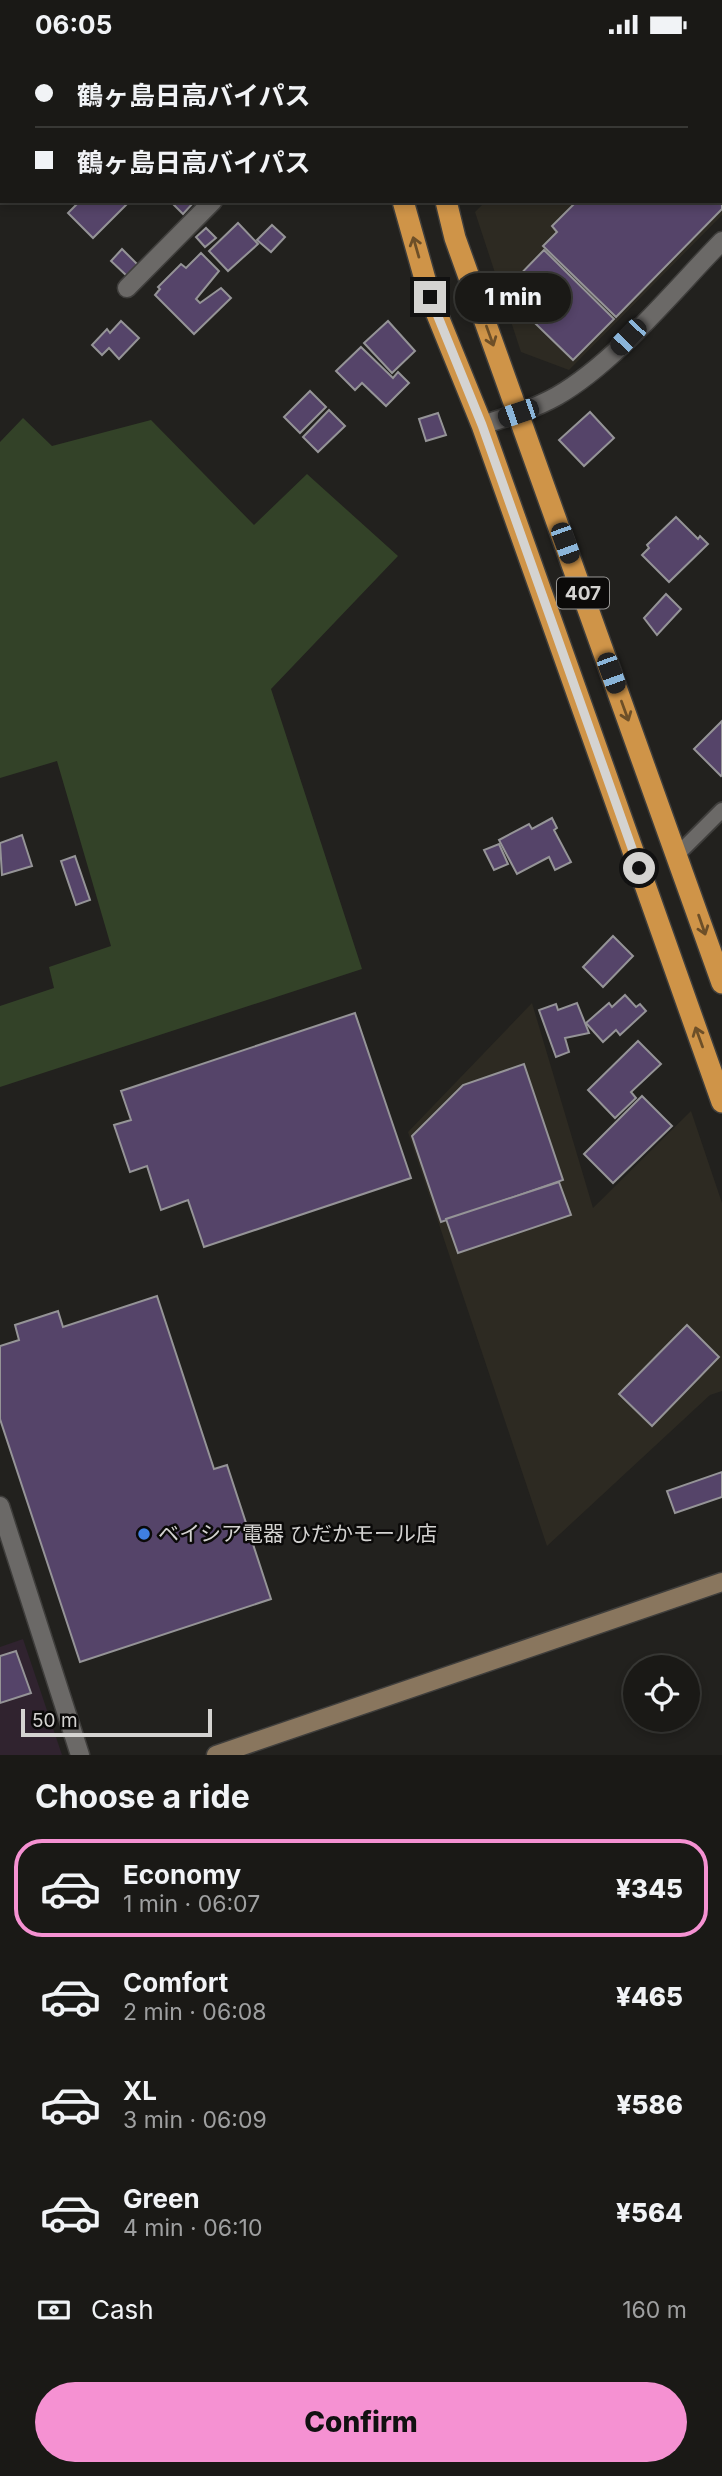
<!DOCTYPE html>
<meta charset="utf-8">
<style>
body{margin:0;font-family:Inter,"Noto Sans JP",sans-serif;background:#272623;color:#f1f3f6;height:100vh;display:flex;flex-direction:column;font-size:26px;white-space:nowrap}
*{box-sizing:border-box;margin:0}
p{font-size:23px;color:#9fa0a1}
.icon{flex:none;width:38px;height:38px;fill:none;stroke:currentColor;stroke-width:2;stroke-linecap:round;stroke-linejoin:round}
.map{position:relative;height:1706px;overflow:hidden}
.panel{display:flex;flex-direction:column;background:#1a1916;flex:1}
.panel>*{flex:none}
.top-card{position:absolute;left:0px;top:0px;width:723px;height:154px;box-shadow:0 4px 10px #0003,0 0 0 2px #383835;display:grid;align-content:center;height:154px;padding:0 35px;background:#1a1916}
.buttons{position:absolute;left:623px;top:1606px;display:grid;gap:14px}
.buttons a{display:grid;place-items:center;width:77px;height:77px;border-radius:50%;background:#1a1916;box-shadow:0 4px 10px #0003,0 0 0 2px #383835;font-size:35px}
.scale{position:absolute;left:21px;bottom:18px;width:191px;box-sizing:border-box;padding-left:7px;border:4px solid #d4d3d1;border-top:0;font-size:19px;line-height:24px;white-space:nowrap;color:#d4d3d1;-webkit-text-stroke:5px #0b0a09;paint-order:stroke}
.end{position:absolute;width:32px;height:32px;margin:-16px;border:9px solid #d4d3d1;background:#111;box-shadow:0 0 0 4px #111}
.from{border-radius:50%}
.bubble{position:absolute;height:49px;border-radius:24px;background:#1a1916;box-shadow:0 4px 10px #0003,0 0 0 2px #383835;font-size:23px;font-weight:800;line-height:49px;text-align:center}
.car{position:absolute;width:21px;height:42px;margin:-21px -10px;border-radius:9px;box-shadow:0 0 5px 2px #0007;background:linear-gradient(#222 24%,#8ab4d8 0 40%,#222 0 76%,#8ab4d8 0 86%,#222 0)}
.top-card b{display:flex;align-items:center;gap:24px;height:66px;font-size:26px}
.top-card b+b{border-top:2px solid #383835}
.top-card i{width:18px;height:18px;background:#f1f3f6}
ul{padding:0;list-style:none}
li{display:flex;align-items:center;gap:21px;height:98px;margin:0 14px 10px;padding:0 21px;border:4px solid transparent;border-radius:28px}
li div{flex:1}
li b{display:block;font-size:26px}
li em{font-style:normal;font-weight:800}
li.selected{border-color:#f591d2}
li>.icon{width:63px;height:63px;stroke-width:1.5}
h2{padding:0 35px;font-size:32px;line-height:84px}
.pay{display:flex;align-items:center;gap:18px;height:77px;padding:0 35px;font-size:26px}
.pay p{margin-inline-start:auto}
.button{display:flex;gap:14px;margin-top:auto;padding:14px 35px}
.button a{flex:1;height:80px;border-radius:42px;background:#f591d2;color:#111;font-size:28px;font-weight:800;line-height:80px;text-align:center}
.status{display:flex;justify-content:space-between;align-items:center;height:49px;padding:0 35px;background:#1a1916;direction:ltr}
.status svg{height:19px;fill:currentColor}
.map>svg:first-child{display:block}
.commercial{fill:#30232f}
.built{fill:#2d2a22}
.green{fill:#334228}
.building{fill:#554469;stroke:#959497;stroke-width:2}
.lines{fill:none;stroke-linecap:round;stroke-linejoin:round}
.lane-casing{stroke:#3f3e3c;stroke-width:18}
.street-casing{stroke:#3f3e3c;stroke-width:21}
.secondary-casing{stroke:#3f3e3c;stroke-width:21}
.highway-casing{stroke:#3f3e3c;stroke-width:24}
.lane{stroke:#6b6967;stroke-width:14}
.street{stroke:#6b6967;stroke-width:18}
.secondary{stroke:#89765e;stroke-width:18}
.highway{stroke:#cf9448;stroke-width:21}
.oneway{stroke:#6d4f28}
.route{stroke:#d4d3d1;stroke-width:9}
.shop-dot{fill:#3f7fe0;stroke:#0b0a09;stroke-width:2.5}
.labels{text-anchor:middle;stroke-width:5;stroke-linejoin:round;paint-order:stroke}
.shield{fill:#0b0a09;stroke:#989795;stroke-width:2}
.shield-label{font-size:19px;font-weight:bold;fill:#d4d3d1}
.poi-label{font-size:21px;fill:#d4d3d1;stroke:#0b0a09;text-anchor:start}
</style>
<div class="status"><b>06:05</b><svg viewBox="0 0 49 12"><path d="M0 12V9h3v3zM5 12V6h3v6zM10 12V3h3v9zM15 12V0h3v12zM26 1h20v11H26zM47 4h2v5h-2z"/></svg></div>
<div class="map">
<svg width="722" height="1706" viewBox="0 0 722 1706">
<rect width="100%" height="100%" fill="#22211e"/>
<!-- commercial -->
<path class="commercial" d="M23 1590 62 1706H0V1598Z"/>
<!-- built -->
<g class="built">
<path d="M635 0H722V166L569 321 521 303 475 163 486 152H721V2H633Z"/>
<path d="M532 954 593 1159 691 1062 722 1154V1342L710 1346 547 1497 408 1083Z"/>
</g>
<!-- green -->
<path class="green" d="M23 369 52 397 151 371 254 476 307 425 398 507 271 640 362 920 0 1038V957L54 939 49 918 111 897 57 712 0 729V393Z"/>
<!-- building -->
<g class="building">
<path d="M721 7 722 160 616 268 543 197 557 183 552 177 577 152H721Z"/>
<path d="M80 152H130L93 189 68 164Z"/>
<path d="M170 152H195L183 165Z"/>
<path d="M238 174 258 195 228 222 209 202Z"/>
<path d="M272 176 285 188 271 203 257 191Z"/>
<path d="M206 179 216 189 205 198 196 188Z"/>
<path d="M122 200 138 216 127 227 111 212Z"/>
<path d="M544 201 614 270 573 311 503 243Z"/>
<path d="M201 204 219 222 196 250 200 254 221 239 231 249 194 285 155 246 160 240 158 238 181 215 186 219Z"/>
<path d="M121 272 139 289 119 310 109 299 102 306 92 296 107 280 110 284Z"/>
<path d="M388 272 415 302 392 324 364 294Z"/>
<path d="M361 298 393 329 398 323 409 334 386 357 362 334 355 341 336 322Z"/>
<path d="M310 342 326 358 300 384 284 368Z"/>
<path d="M329 361 345 377 318 403 303 388Z"/>
<path d="M590 363 614 389 584 417 559 391Z"/>
<path d="M438 364 446 386 426 392 419 370Z"/>
<path d="M676 468 698 490 700 487 708 495 669 533 642 506 649 499 647 496Z"/>
<path d="M666 545 681 560 657 586 644 569Z"/>
<path d="M722 672V726L721 727 694 700Z"/>
<path d="M552 769 557 779 554 781 571 813 555 821 549 808 517 825 499 791 529 775 532 780Z"/>
<path d="M22 786 32 817 2 826 0 794Z"/>
<path d="M499 795 508 815 494 821 484 801Z"/>
<path d="M75 807 90 851 76 856 61 812Z"/>
<path d="M613 887 633 907 603 938 583 918Z"/>
<path d="M625 946 636 958 640 955 646 962 620 986 616 981 603 993 586 974 609 954 612 958Z"/>
<path d="M577 954 589 984 565 989 569 1003 556 1008 539 961 556 955 558 961Z"/>
<path d="M355 964 411 1129 204 1198 188 1151 161 1161 147 1117 130 1123 114 1076 131 1071 121 1042Z"/>
<path d="M638 992 661 1015 631 1043 636 1049 615 1069 588 1041Z"/>
<path d="M524 1015 563 1131 441 1173 412 1087 463 1036Z"/>
<path d="M642 1047 672 1077 613 1134 584 1105Z"/>
<path d="M559 1133 571 1166 458 1204 446 1170Z"/>
<path d="M157 1247 214 1420 227 1416 271 1550 80 1613 0 1370V1297L19 1291 15 1276 58 1262 63 1278Z"/>
<path d="M687 1276 719 1308 652 1377 619 1345Z"/>
<path d="M722 1423V1448L675 1464 667 1442Z"/>
<path d="M16 1602 31 1644 0 1654V1607Z"/>
</g>
<g class="lines">
<!-- lane casing -->
<g class="lane-casing">
<path id="lane" d="M677 806 722 761"/>
</g>
<!-- street casing -->
<g class="street-casing">
<g id="street">
<path d="M225 0 226 2"/>
<path d="M127 239 213 152"/>
<path d="M482 376C507 368 534 360 557 347 616 313 674 241 722 192"/>
<path d="M0 1457 80 1706"/>
</g>
</g>
<!-- secondary casing -->
<g class="secondary-casing">
<path id="secondary" d="M216 1706 722 1533"/>
</g>
<!-- highway casing -->
<g class="highway-casing">
<g id="highway">
<path d="M367 0V2"/>
<path d="M409 0V2"/>
<path d="M403 152 430 248 482 376 722 1053"/>
<path d="M446 152 455 189 722 934"/>
</g>
</g>
<!-- lane -->
<use href="#lane" class="lane"/>
<!-- street -->
<use href="#street" class="street"/>
<!-- secondary -->
<use href="#secondary" class="secondary"/>
<!-- highway -->
<use href="#highway" class="highway"/>
</g>
<!-- one-way arrows -->
<defs><path id="oneway-shaft" d="M-6 0H5M1.5-3L5.5 0L1.5 3" fill="none" stroke-width="1.6" stroke-linecap="round" stroke-linejoin="round" transform="scale(1.75)"/></defs>
<g class="oneway">
<use href="#oneway-shaft" transform="translate(416 198) rotate(-106)"/>
<use href="#oneway-shaft" transform="translate(490 287) rotate(70)"/>
<use href="#oneway-shaft" transform="translate(625 662) rotate(70)"/>
<use href="#oneway-shaft" transform="translate(702 876) rotate(71)"/>
<use href="#oneway-shaft" transform="translate(699 988) rotate(-110)"/>
</g>
<g class="lines">
<!-- route -->
<path class="route" d="M430 248 482 376 639 819"/>
</g>
<!-- markers -->
<circle class="shop-dot" cx="144" cy="1485" r="7"/>
<g class="labels">
<!-- shield labels -->
<rect class="shield" x="557" y="528.5" width="52" height="31" rx="5"/>
<g class="shield-label">
<text x="583" y="551">407</text>
</g>
<!-- poi labels -->
<g class="poi-label">
<text x="158" y="1492">ベイシア電器 ひだかモール店</text>
</g>
</g>
</svg>
<div class="buttons">
<a><svg class="icon" aria-label="locate" viewBox="0 0 24 24"><circle cx="12" cy="12" r="6"/><path d="M12 2v4M12 18v4M2 12h4M18 12h4"/></svg></a>
</div>
<div class="scale">50 m</div>
<i class="end from" style="left:639px;top:819px"></i>
<i class="end" style="left:430px;top:248px"></i>
<div class="bubble" style="left:455px;top:224px;width:116px">1 min</div>
<i class="car" style="left:628px;top:288px;rotate:224deg"></i>
<i class="car" style="left:518px;top:364px;rotate:251deg"></i>
<i class="car" style="left:565px;top:494px;rotate:160deg"></i>
<i class="car" style="left:611px;top:624px;rotate:160deg"></i>
<div class="top-card">
<b><i class="from"></i>鶴ヶ島日高バイパス</b>
<b><i></i>鶴ヶ島日高バイパス</b>
</div>
</div>
<section class="panel">
<h2>Choose a ride</h2>
<ul>
<li class="selected"><svg class="icon" aria-label="car" viewBox="0 0 24 24"><path d="M5 17H2v-5l4-1 3-4h7l3 4 3 1v5h-3M9 17h6M6 11h13"/><circle cx="7" cy="17" r="2"/><circle cx="17" cy="17" r="2"/></svg><div><b>Economy</b><p>1 min · 06:07</p></div><em>¥345</em></li>
<li><svg class="icon" aria-label="car" viewBox="0 0 24 24"><path d="M5 17H2v-5l4-1 3-4h7l3 4 3 1v5h-3M9 17h6M6 11h13"/><circle cx="7" cy="17" r="2"/><circle cx="17" cy="17" r="2"/></svg><div><b>Comfort</b><p>2 min · 06:08</p></div><em>¥465</em></li>
<li><svg class="icon" aria-label="car" viewBox="0 0 24 24"><path d="M5 17H2v-5l4-1 3-4h7l3 4 3 1v5h-3M9 17h6M6 11h13"/><circle cx="7" cy="17" r="2"/><circle cx="17" cy="17" r="2"/></svg><div><b>XL</b><p>3 min · 06:09</p></div><em>¥586</em></li>
<li><svg class="icon" aria-label="car" viewBox="0 0 24 24"><path d="M5 17H2v-5l4-1 3-4h7l3 4 3 1v5h-3M9 17h6M6 11h13"/><circle cx="7" cy="17" r="2"/><circle cx="17" cy="17" r="2"/></svg><div><b>Green</b><p>4 min · 06:10</p></div><em>¥564</em></li>
</ul>
<div class="pay"><svg class="icon" aria-label="cash" viewBox="0 0 24 24"><path d="M3 7h18v10H3z"/><circle cx="12" cy="12" r="2"/></svg>Cash<p>160 m</p></div>
<div class="button"><a>Confirm</a></div>
</section>
